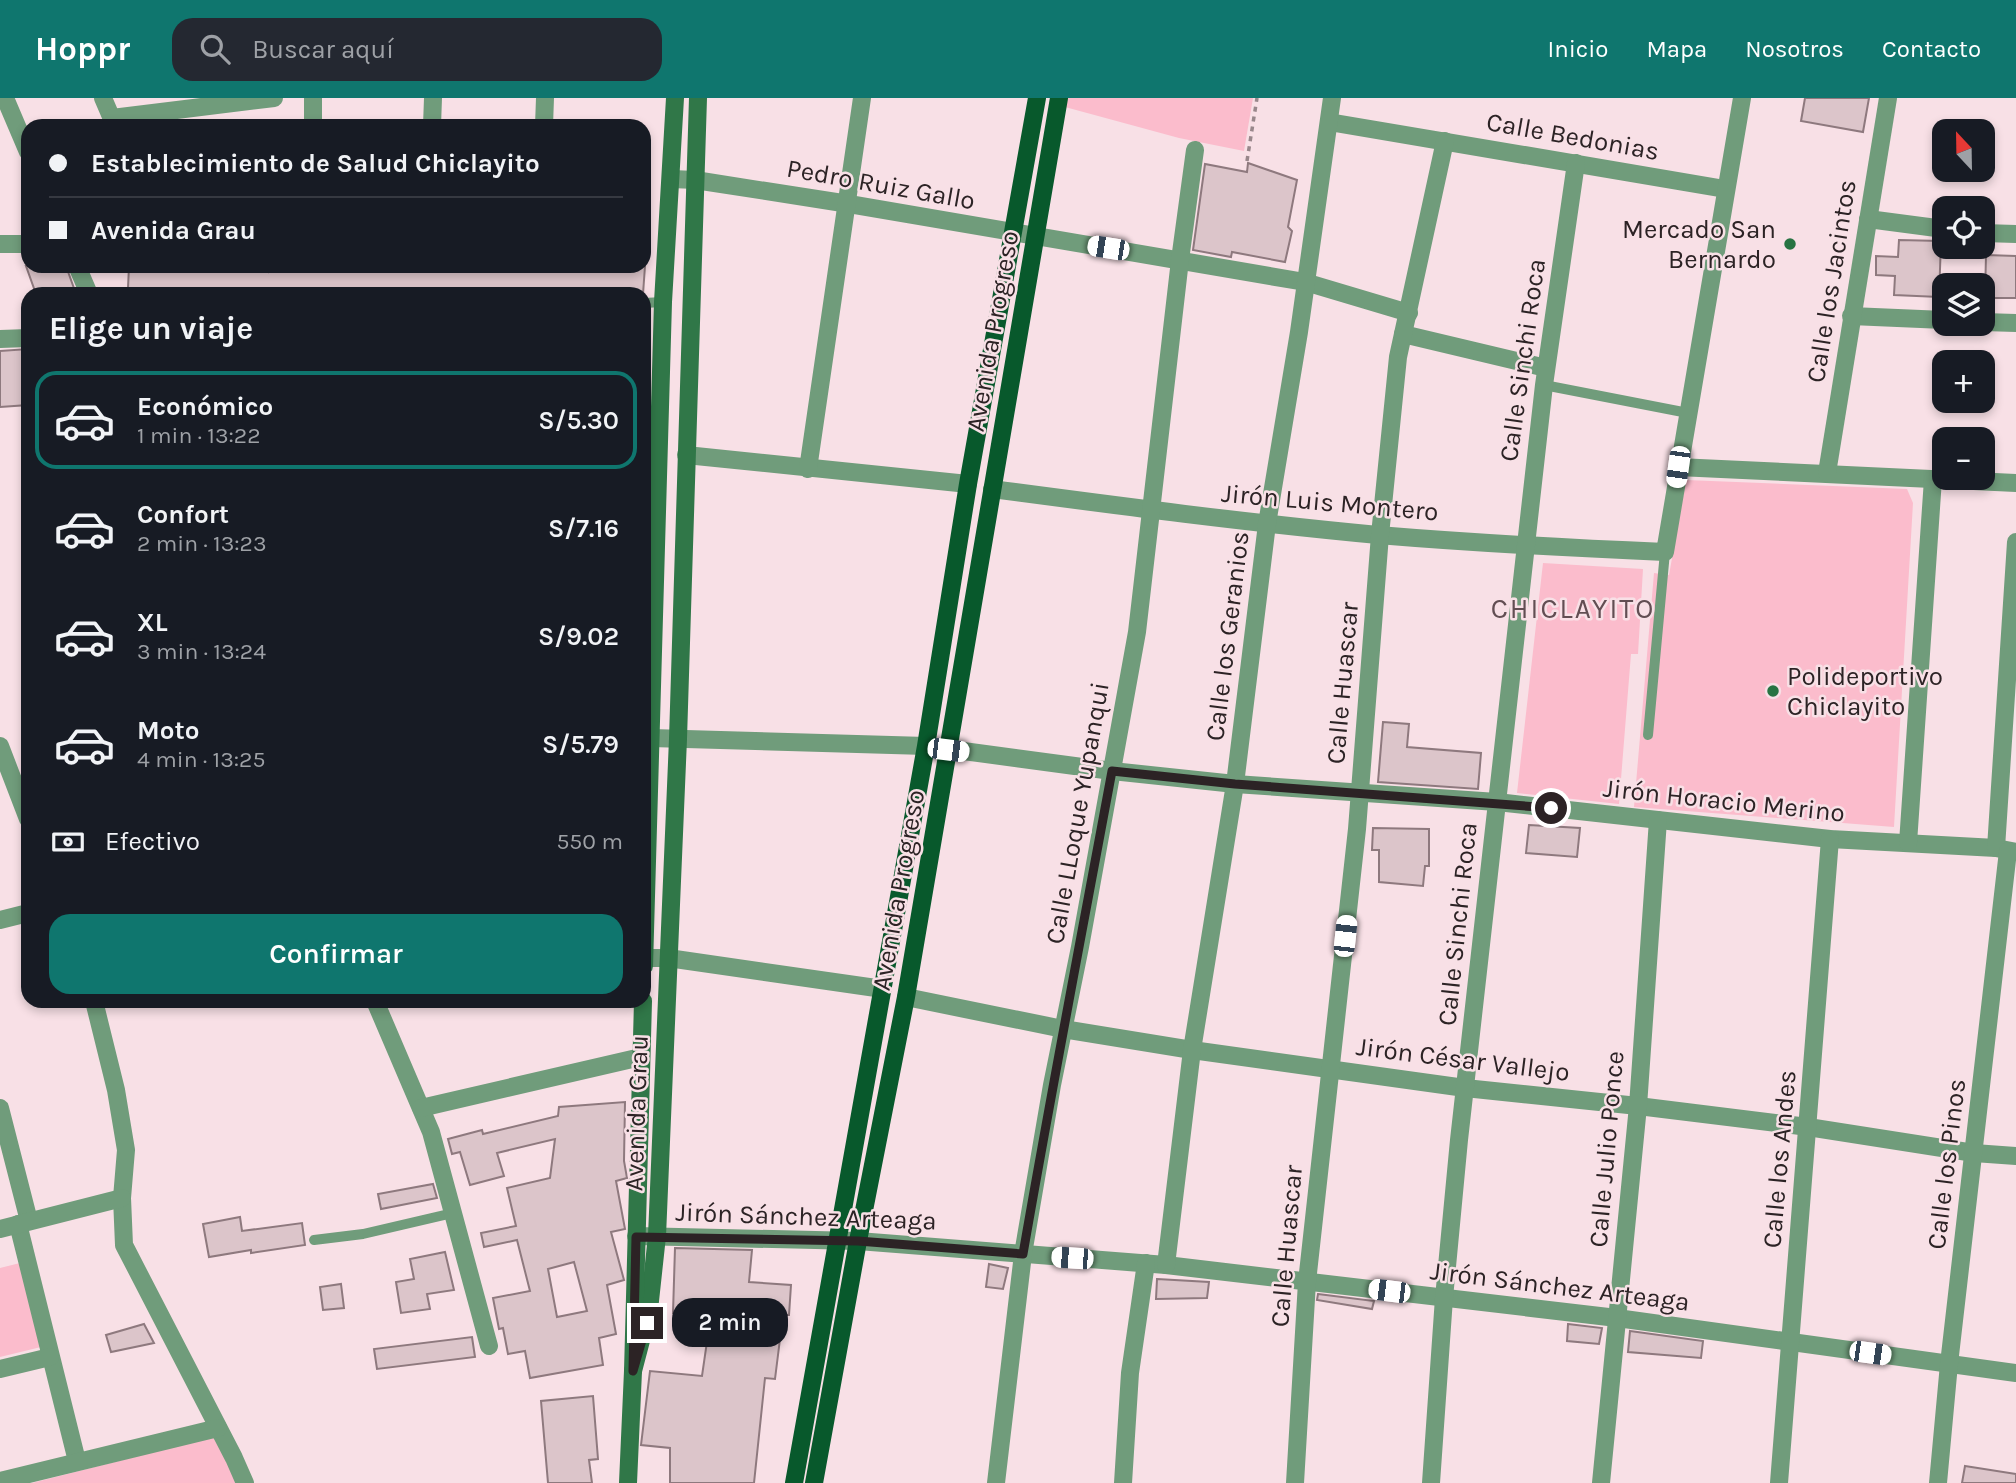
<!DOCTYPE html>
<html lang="es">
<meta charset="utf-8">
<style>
body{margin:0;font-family:Karla,sans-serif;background:#242831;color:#f1f3f6;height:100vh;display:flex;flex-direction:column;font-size:26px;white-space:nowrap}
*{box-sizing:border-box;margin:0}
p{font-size:23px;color:#9ea1a6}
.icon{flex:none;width:38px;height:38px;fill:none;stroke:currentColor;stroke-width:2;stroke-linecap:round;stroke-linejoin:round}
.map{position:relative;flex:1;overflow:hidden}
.drawer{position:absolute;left:21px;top:189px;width:630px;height:721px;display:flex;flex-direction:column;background:#171b24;border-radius:21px;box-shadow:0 4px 10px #0003}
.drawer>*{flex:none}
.guide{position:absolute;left:21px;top:21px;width:630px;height:154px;border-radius:21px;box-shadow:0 4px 10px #0003;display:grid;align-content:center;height:154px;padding:0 28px;background:#171b24}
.needle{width:46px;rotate:338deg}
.buttons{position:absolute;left:1932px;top:21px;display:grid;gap:14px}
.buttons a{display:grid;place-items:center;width:63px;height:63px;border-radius:14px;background:#171b24;box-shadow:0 4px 10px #0003;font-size:35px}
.end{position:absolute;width:32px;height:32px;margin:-16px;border:9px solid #2c2325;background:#fff;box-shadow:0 0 0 4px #fff}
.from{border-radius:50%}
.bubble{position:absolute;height:49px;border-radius:21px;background:#171b24;box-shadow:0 4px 10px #0003;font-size:23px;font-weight:600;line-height:49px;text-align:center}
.car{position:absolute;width:21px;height:42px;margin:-21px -10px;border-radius:9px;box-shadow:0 0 5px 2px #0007;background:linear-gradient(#fff 24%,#345 0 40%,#fff 0 76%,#345 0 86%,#fff 0)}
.guide b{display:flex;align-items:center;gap:24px;height:66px;font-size:26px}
.guide b+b{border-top:2px solid #363941}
.guide i{width:18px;height:18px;background:#f1f3f6}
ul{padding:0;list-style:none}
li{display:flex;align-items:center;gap:21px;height:98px;margin:0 14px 10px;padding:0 14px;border:4px solid transparent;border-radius:21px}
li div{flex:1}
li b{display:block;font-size:26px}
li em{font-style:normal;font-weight:600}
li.active{border-color:#0f766e}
li>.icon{width:63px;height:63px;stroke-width:1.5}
h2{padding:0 28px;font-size:32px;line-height:84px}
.pay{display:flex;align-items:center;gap:18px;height:77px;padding:0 28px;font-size:26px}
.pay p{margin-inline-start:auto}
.button{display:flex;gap:14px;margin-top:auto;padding:14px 28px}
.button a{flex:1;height:80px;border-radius:21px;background:#0f766e;color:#fff;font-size:28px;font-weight:600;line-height:80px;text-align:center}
header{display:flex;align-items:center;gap:42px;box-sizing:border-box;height:98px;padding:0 35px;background:#0f766e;color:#fff}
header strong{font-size:33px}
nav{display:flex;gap:38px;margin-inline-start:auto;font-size:24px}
.search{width:490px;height:63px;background:#242831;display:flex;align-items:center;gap:18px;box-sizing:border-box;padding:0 24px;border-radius:21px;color:#9ea1a6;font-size:26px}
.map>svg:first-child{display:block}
.green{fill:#fbbccc}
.building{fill:#dcc5ca;stroke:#8e797e;stroke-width:2;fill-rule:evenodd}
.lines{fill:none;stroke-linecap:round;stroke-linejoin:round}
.path{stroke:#98878b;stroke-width:3.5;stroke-dasharray:5 5;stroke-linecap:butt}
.lane{stroke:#709c7b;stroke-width:10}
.street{stroke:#709c7b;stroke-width:18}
.secondary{stroke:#307748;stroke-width:18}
.primary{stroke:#08592c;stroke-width:18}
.route{stroke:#2c2325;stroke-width:9}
.poi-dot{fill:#277342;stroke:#f8e0e6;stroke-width:2.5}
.labels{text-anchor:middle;stroke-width:5;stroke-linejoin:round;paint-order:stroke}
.street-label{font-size:26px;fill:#2c2325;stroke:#f8e0e6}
.poi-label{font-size:26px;fill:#2c2325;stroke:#f8e0e6;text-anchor:end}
.neighbourhood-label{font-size:28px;letter-spacing:2px;fill:#624e53;stroke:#f8e0e6}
</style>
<header>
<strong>Hoppr</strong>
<div class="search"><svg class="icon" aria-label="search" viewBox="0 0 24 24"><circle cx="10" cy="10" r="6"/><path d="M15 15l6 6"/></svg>Buscar aquí</div>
<nav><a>Inicio</a><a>Mapa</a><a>Nosotros</a><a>Contacto</a></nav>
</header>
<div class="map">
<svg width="2016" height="1385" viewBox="0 0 2016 1385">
<rect width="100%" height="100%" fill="#f8e0e6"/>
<!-- green -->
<g class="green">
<path d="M1067 0H1253L1244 53 1179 40 1065 9Z"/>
<path d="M1686 382 1907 391 1913 405 1894 729 1634 709 1654 475 1669 477Z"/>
<path d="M1543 465 1643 471 1638 556H1631L1619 706 1517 695Z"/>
<path d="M20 1165 41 1249 0 1259V1170Z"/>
<path d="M217 1338 237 1385H32Z"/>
</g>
<!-- building -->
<g class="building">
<path d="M1805 0H1869L1863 34 1801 23Z"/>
<path d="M1248 65 1297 82 1288 129 1292 133 1285 164 1232 154 1231 159 1193 152 1205 66 1247 74Z"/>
<path d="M1899 142 1941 143 1939 199 1894 197 1895 178 1876 177V158L1898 159Z"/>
<path d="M1986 157 2016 158V200H1985Z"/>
<path d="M26 168H66L76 196H36Z"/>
<path d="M129 168H269V174L300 168H645L643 196H130L128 190Z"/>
<path d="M28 251V307L0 309V253Z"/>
<path d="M1383 624 1409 626 1407 649 1481 655 1478 691 1378 684Z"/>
<path d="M1529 727 1580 730 1577 759 1526 755Z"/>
<path d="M1373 730 1429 731V768H1425L1423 788 1379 784V752H1372Z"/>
<path d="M625 1004 624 1063 627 1080 616 1083 625 1131 611 1134 624 1182 607 1187 616 1236 599 1240 603 1267 530 1280 525 1253 508 1256 503 1230 499 1231 493 1200 530 1193 517 1142 484 1149 481 1135 516 1128 507 1090 550 1080 555 1041 497 1055 504 1078 470 1087 460 1054 452 1056 448 1041 482 1032 483 1036 558 1018 559 1009ZM574 1164 587 1213 557 1219 548 1171Z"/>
<path d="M433 1086 437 1100 381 1111 378 1096Z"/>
<path d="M240 1119 242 1133 302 1125 305 1147 251 1155V1152L209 1159 203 1126Z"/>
<path d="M675 1150 752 1152 749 1184 791 1187 789 1217H783L775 1281 765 1280 754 1385H670V1350L641 1347 650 1273 702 1278 711 1216 673 1215Z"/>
<path d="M445 1154 454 1192 427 1196 430 1211 401 1215 396 1184 414 1181 410 1161Z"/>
<path d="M989 1166 1008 1170 1003 1191 986 1189Z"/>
<path d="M1157 1181 1209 1184 1207 1200 1156 1201Z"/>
<path d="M341 1186 344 1210 323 1212 320 1189Z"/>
<path d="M1318 1196 1374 1203 1372 1211 1317 1202Z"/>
<path d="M144 1226 154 1245 111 1254 106 1237Z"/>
<path d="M1568 1226 1602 1230 1599 1246 1567 1243Z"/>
<path d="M1630 1233 1703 1243 1701 1260 1628 1254Z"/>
<path d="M472 1239 475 1259 377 1271 374 1251Z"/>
<path d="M593 1298 598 1361 589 1362 592 1385H548L541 1303Z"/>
<path d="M1965 1368 2016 1376V1385H1962Z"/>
</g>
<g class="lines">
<!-- path -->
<path class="path" d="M1247 63 1257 0"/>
<!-- lane -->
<g class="lane">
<path d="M644 205 663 204"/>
<path d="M1544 287 1688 315"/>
<path d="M1648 637 1665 454"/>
<path d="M314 1142 363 1136 453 1115"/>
</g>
<!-- street -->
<g class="street">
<path d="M5 0 28 54"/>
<path d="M103 0 115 28"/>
<path d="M112 20 274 0"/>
<path d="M1329 24 1725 91"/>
<path d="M313 28V0"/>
<path d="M432 28 433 0"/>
<path d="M544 28 545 0"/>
<path d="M672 81 695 82 849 106 1305 184 1409 215"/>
<path d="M1868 121 1944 131"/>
<path d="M1983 135 2016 136"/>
<path d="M0 146H28"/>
<path d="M77 168 89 196"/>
<path d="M1851 218 1944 222"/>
<path d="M1983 224 2016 225"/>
<path d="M1403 236 1546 270"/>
<path d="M0 241 28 240"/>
<path d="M686 357 968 386"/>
<path d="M1678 369 2016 385"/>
<path d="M808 371 862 0"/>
<path d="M1827 375 1888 0"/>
<path d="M992 391C1120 408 1249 425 1378 437 1474 445 1569 450 1665 454L1742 0"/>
<path d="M651 640 926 648 1112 673 1235 686 1497 704 1830 741 1996 750 2016 754"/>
<path d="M0 648 28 721"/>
<path d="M1908 745 1933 381"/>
<path d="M1996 750 2016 444"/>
<path d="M0 822 28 815"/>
<path d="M644 860H668L883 891"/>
<path d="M906 899 1063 931 1192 952 1465 990 1638 1008 1808 1029 1974 1055 2016 1058"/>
<path d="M94 903 116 992 126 1052 122 1100 124 1147 234 1360 245 1385"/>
<path d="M375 903 431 1034 489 1248"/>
<path d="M0 1010 29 1123"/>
<path d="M421 1010 641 959"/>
<path d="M18 1126 77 1363"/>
<path d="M0 1131 122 1100"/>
<path d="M636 1138 858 1143 1166 1167 1617 1220 2016 1275"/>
<path d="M1166 1167 1192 952 1235 686 1267 426 1299 234 1332 0"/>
<path d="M0 1271 50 1259"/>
<path d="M0 1383 218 1330"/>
<path d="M996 1385 1023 1156 1052 987 1080 849 1137 534 1180 162 1195 52"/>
<path d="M1123 1385 1130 1275 1146 1165"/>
<path d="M1295 1385 1307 1184 1357 731 1380 437 1398 259 1445 43"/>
<path d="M1431 1385 1444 1200 1459 1042 1544 287 1576 65"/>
<path d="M1601 1385 1638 1008 1658 722"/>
<path d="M1779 1385 1830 741"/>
<path d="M1938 1385 1949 1266 2008 753"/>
</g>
<!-- secondary -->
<g class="secondary">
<path d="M644 868 663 204 675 0"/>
<path d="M633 1273 649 1212 657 1138 678 641 698 0"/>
<path d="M628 1385 633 1273 643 903"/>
</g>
<!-- primary -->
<g class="primary">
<path d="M794 1385 926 648 968 386 1037 0"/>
<path d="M814 1385 858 1143 906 899 1059 0"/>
</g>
</g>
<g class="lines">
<!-- route -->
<path class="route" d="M647 1225 633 1273 636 1139 858 1143 1023 1156C1051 995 1082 834 1112 673L1235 686 1551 710"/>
</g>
<!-- markers -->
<g class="poi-dot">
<circle cx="1790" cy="146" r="7"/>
<circle cx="1773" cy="593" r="7"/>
</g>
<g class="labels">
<!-- street labels -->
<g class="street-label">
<text transform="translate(1573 38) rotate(10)" y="9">Calle Bedonias</text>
<text transform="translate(881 86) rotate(10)" y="9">Pedro Ruiz Gallo</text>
<text transform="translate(1831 183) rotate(-81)" y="9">Calle los Jacintos</text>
<text transform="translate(992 233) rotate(-80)" y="9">Avenida Progreso</text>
<text transform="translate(1522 262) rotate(-82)" y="9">Calle Sinchi Roca</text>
<text transform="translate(1330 404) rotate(5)" y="9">Jirón Luis Montero</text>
<text transform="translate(1227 538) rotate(-83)" y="9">Calle los Geranios</text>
<text transform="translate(1342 585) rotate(-85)" y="9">Calle Huascar</text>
<text transform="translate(1724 702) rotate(6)" y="9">Jirón Horacio Merino</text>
<text transform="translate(1077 715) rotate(-80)" y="9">Calle LLoque Yupanqui</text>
<text transform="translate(898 792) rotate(-80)" y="9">Avenida Progreso</text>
<text transform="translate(1457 826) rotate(-84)" y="9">Calle Sinchi Roca</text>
<text transform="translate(1463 961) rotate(7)" y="9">Jirón César Vallejo</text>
<text transform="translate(636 1015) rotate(-88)" y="9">Avenida Grau</text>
<text transform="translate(1606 1051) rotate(-85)" y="9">Calle Julio Ponce</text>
<text transform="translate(1779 1061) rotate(-85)" y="9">Calle los Andes</text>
<text transform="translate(1946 1066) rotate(-83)" y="9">Calle los Pinos</text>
<text transform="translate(806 1118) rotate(2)" y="9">Jirón Sánchez Arteaga</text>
<text transform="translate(1286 1148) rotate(-85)" y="9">Calle Huascar</text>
<text transform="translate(1560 1188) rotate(7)" y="9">Jirón Sánchez Arteaga</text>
</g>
<!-- poi labels -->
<g class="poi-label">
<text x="1776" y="140">Mercado San<tspan x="1776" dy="30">Bernardo</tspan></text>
<text x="1787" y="587" text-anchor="start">Polideportivo<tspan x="1787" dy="30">Chiclayito</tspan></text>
</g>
<!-- neighbourhood labels -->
<g class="neighbourhood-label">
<text x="1573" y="520">CHICLAYITO</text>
</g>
</g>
</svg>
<div class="buttons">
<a><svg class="needle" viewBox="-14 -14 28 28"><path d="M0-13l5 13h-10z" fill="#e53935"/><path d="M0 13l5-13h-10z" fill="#9ea1a6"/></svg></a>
<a><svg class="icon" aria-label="locate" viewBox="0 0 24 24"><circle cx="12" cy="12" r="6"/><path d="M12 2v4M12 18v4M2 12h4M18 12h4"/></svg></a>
<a><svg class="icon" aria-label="layers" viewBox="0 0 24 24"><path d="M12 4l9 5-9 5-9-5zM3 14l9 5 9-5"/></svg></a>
<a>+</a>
<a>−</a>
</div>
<i class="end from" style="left:1551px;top:710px"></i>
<i class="end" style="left:647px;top:1225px"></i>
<div class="bubble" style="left:672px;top:1200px;width:116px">2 min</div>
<i class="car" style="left:1108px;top:150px;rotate:279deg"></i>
<i class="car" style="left:1678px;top:369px;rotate:188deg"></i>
<i class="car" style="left:948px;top:652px;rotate:97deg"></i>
<i class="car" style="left:1345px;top:838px;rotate:6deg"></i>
<i class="car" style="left:1072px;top:1160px;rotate:274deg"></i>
<i class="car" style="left:1389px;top:1193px;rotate:277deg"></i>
<i class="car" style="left:1870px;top:1255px;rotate:98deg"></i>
<div class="guide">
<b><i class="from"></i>Establecimiento de Salud Chiclayito</b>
<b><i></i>Avenida Grau</b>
</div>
<section class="drawer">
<h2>Elige un viaje</h2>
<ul>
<li class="active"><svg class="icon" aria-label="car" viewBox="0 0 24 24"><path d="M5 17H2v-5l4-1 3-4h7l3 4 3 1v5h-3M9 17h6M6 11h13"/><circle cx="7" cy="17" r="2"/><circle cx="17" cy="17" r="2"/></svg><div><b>Económico</b><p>1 min · 13:22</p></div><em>S/5.30</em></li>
<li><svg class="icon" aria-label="car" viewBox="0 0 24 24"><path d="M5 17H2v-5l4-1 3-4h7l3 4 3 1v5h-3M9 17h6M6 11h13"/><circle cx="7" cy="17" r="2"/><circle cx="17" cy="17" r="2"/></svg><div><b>Confort</b><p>2 min · 13:23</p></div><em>S/7.16</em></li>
<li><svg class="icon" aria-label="car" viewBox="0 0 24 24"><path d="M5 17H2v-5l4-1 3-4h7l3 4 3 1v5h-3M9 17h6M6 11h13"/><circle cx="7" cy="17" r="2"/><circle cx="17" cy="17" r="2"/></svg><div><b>XL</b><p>3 min · 13:24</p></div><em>S/9.02</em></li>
<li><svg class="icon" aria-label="car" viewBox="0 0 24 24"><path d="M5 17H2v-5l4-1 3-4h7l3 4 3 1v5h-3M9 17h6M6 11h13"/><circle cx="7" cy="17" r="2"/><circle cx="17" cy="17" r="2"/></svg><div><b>Moto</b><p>4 min · 13:25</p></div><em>S/5.79</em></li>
</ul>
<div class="pay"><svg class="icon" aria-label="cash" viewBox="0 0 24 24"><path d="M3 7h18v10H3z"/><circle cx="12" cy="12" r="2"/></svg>Efectivo<p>550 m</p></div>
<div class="button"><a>Confirmar</a></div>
</section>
</div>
